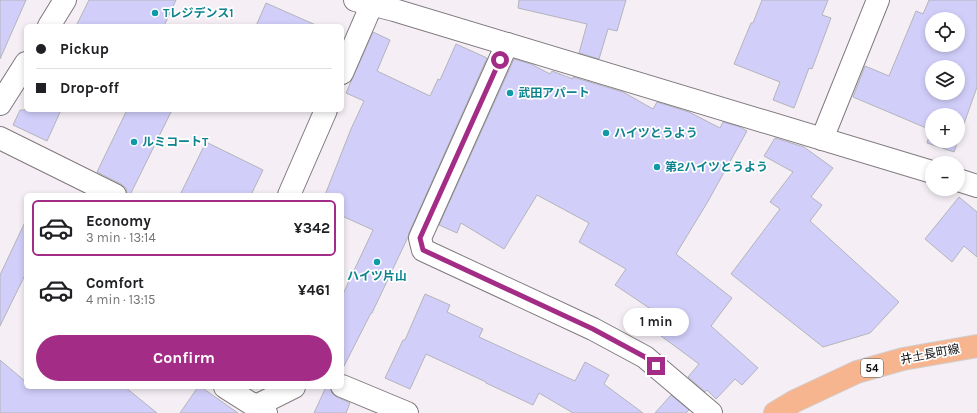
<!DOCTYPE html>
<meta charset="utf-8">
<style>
body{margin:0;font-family:Karla,"Noto Sans JP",sans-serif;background:#f2f2f2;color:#202124;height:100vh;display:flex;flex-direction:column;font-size:15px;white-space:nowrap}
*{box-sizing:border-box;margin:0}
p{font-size:13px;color:#757577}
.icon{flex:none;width:22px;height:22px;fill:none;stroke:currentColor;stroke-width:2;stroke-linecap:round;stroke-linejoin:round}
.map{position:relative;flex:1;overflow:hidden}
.sheet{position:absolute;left:24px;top:193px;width:320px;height:196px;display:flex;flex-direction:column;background:#fff;border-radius:6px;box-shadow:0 2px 6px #0003}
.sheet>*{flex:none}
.guide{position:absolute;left:24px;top:24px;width:320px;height:88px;border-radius:6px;box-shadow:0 2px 6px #0003;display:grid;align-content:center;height:88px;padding:0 12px;background:#fff}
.controls{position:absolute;left:925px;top:12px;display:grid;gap:8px}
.controls a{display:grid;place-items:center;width:40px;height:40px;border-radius:50%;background:#fff;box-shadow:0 2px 6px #0003;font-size:20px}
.end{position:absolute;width:18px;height:18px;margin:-9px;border:5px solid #a32d86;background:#fff;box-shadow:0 0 0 2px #fff}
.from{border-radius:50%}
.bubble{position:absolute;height:28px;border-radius:14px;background:#fff;box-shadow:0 2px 6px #0003;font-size:13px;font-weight:700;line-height:28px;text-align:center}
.guide b{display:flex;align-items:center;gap:14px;height:38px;font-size:15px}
.guide b+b{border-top:1px solid #e0e0e0}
.guide i{width:10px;height:10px;background:#202124}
ul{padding:7px 0 0;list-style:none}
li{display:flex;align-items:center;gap:12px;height:56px;margin:0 8px 6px;padding:0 4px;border:2px solid transparent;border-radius:6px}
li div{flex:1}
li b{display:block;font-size:15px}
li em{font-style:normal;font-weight:700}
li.current{border-color:#a32d86}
li>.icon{width:36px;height:36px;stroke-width:1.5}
.button{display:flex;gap:8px;margin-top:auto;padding:8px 12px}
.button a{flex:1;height:46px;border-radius:24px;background:#a32d86;color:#fff;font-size:16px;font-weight:700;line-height:46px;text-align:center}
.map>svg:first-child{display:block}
.building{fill:#d1cefa;stroke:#b4b4bb;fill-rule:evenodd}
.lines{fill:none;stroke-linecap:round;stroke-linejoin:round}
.minor-casing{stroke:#807a7f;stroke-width:24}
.major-casing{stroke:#d0cfd0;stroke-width:24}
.minor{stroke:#fff;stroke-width:22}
.major{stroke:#f7b58f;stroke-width:22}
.route{stroke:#a32d86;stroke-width:5}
.culture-dot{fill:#0f9aa8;stroke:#fff;stroke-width:1.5}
.labels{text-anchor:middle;stroke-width:3.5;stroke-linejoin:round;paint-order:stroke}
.shield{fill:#fff;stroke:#595859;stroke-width:1}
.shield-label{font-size:11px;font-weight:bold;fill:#121012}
.culture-label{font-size:12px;font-weight:bold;fill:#0d838f;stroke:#fff;text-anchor:start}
.street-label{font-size:12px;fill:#121012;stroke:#fff}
</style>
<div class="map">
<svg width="977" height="413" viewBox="0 0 977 413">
<rect width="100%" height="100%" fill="#f5eff5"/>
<!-- building -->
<g class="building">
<path d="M0 0H26L0 59Z"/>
<path d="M89 0H176L164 26H76Z"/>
<path d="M519 0H626L617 31 608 29 599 59 579 53 587 24 518 8Z"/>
<path d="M762 0H828L822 15 831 18 812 69 809 68 794 108 773 100 780 82 734 64 751 23H753Z"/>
<path d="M929 0H977V87L954 152 927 143 931 130 853 97 865 66 889 76 916 11 923 14ZM932 19H958V45H932ZM932 67H958V93H932ZM932 115H958V141H932Z"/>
<path d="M266 3 318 26H256Z"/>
<path d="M373 32 390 40 377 71 430 96 438 79 440 80 456 44 487 58 409 233 408 237 372 313H371L342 370V296L373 230 342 216V195H325L351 129 364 101 346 93Z"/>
<path d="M514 59 531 64 550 74 552 71 573 79V77L623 92 653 109 657 102 689 112 720 128 723 122 740 127 747 131 707 203 676 254 732 298 711 326 758 368 742 385 735 379 716 399 707 390 705 392 688 377 699 364 657 333 667 320 615 285 626 269 579 242 589 223 537 195 504 249 461 223 457 233 439 225Z"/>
<path d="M20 110H61L47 141 13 125Z"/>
<path d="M127 110H172L130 195H127L126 188 121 184 97 172Z"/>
<path d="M775 138 804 147 833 168 811 197 822 205 810 221 899 302 870 333 823 347 731 274 780 209 770 202 793 172 764 156Z"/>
<path d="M206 142 263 170 251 195H180Z"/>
<path d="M959 197 977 212V257L964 246 952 262 925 239Z"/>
<path d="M26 220V273L0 326V275Z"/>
<path d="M425 294 450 305 447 312 483 329 479 337 575 381 585 362 609 375 604 384 643 413H573L539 393 533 405 486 383V382L426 354 410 389 385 378 403 340H405Z"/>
<path d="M0 360 26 382V387H125L157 413H0Z"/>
<path d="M198 387H201L238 413H180Z"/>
<path d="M326 387H330L332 393 337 397 350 403 346 413H314Z"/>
<path d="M671 395 689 410 686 413H655Z"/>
</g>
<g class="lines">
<!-- minor casing -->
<g class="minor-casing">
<g id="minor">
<path d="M355 0 394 10 932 172"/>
<path d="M49 26 65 0"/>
<path d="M507 44 420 238 423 250 593 329 645 357 711 413"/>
<path d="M342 73 372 4"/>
<path d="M0 104 26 63"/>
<path d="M0 138 115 195"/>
<path d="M822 139 878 0"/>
<path d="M958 180 977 186"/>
<path d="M289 195 326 110"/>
<path d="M342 386 407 413"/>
<path d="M225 387 266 413"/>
<path d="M256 406 294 387"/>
</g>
</g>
<!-- major casing -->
<g class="major-casing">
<path id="major" d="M775 413 795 401 857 372 903 359 977 346"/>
</g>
<!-- minor -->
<use href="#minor" class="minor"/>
<!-- major -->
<use href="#major" class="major"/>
</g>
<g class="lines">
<!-- route -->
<path class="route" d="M500 60 420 238 423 250 593 329 645 357 656 366"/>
</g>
<!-- markers -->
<g class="culture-dot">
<circle cx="155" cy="13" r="4"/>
<circle cx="510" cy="93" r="4"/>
<circle cx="606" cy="133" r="4"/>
<circle cx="134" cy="142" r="4"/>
<circle cx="657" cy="167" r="4"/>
<circle cx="377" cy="262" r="4"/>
</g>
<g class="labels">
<!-- shield labels -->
<rect class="shield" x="861" y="359" width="22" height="18" rx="3"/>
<g class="shield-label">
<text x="872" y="372">54</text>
</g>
<!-- culture labels -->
<g class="culture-label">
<text x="163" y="17">Tレジデンス1</text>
<text x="518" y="97">武田アパート</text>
<text x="614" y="137">ハイツとうよう</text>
<text x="142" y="146">ルミコートT</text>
<text x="665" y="171">第2ハイツとうよう</text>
<text x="377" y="280" text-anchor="middle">ハイツ片山</text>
</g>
<!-- street labels -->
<g class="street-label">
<text transform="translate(930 354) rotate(-11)" y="4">井土長町線</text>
</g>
</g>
</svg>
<div class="controls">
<a><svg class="icon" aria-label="locate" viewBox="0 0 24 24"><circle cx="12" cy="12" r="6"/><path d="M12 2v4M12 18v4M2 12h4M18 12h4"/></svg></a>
<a><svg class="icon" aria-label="layers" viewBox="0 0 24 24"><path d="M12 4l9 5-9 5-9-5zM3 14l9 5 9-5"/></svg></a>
<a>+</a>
<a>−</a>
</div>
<i class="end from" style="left:500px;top:60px"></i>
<i class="end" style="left:656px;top:366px"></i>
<div class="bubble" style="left:623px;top:308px;width:66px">1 min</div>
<div class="guide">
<b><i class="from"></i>Pickup</b>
<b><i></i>Drop-off</b>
</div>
<section class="sheet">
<ul>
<li class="current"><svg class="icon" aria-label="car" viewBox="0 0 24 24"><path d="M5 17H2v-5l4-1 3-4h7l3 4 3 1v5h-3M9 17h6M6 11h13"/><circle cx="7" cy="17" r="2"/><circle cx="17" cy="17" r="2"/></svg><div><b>Economy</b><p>3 min · 13:14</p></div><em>¥342</em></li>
<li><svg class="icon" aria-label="car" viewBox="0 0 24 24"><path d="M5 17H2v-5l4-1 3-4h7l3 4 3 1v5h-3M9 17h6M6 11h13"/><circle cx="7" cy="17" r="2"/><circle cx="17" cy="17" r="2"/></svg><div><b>Comfort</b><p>4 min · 13:15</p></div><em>¥461</em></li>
</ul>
<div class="button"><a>Confirm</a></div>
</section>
</div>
